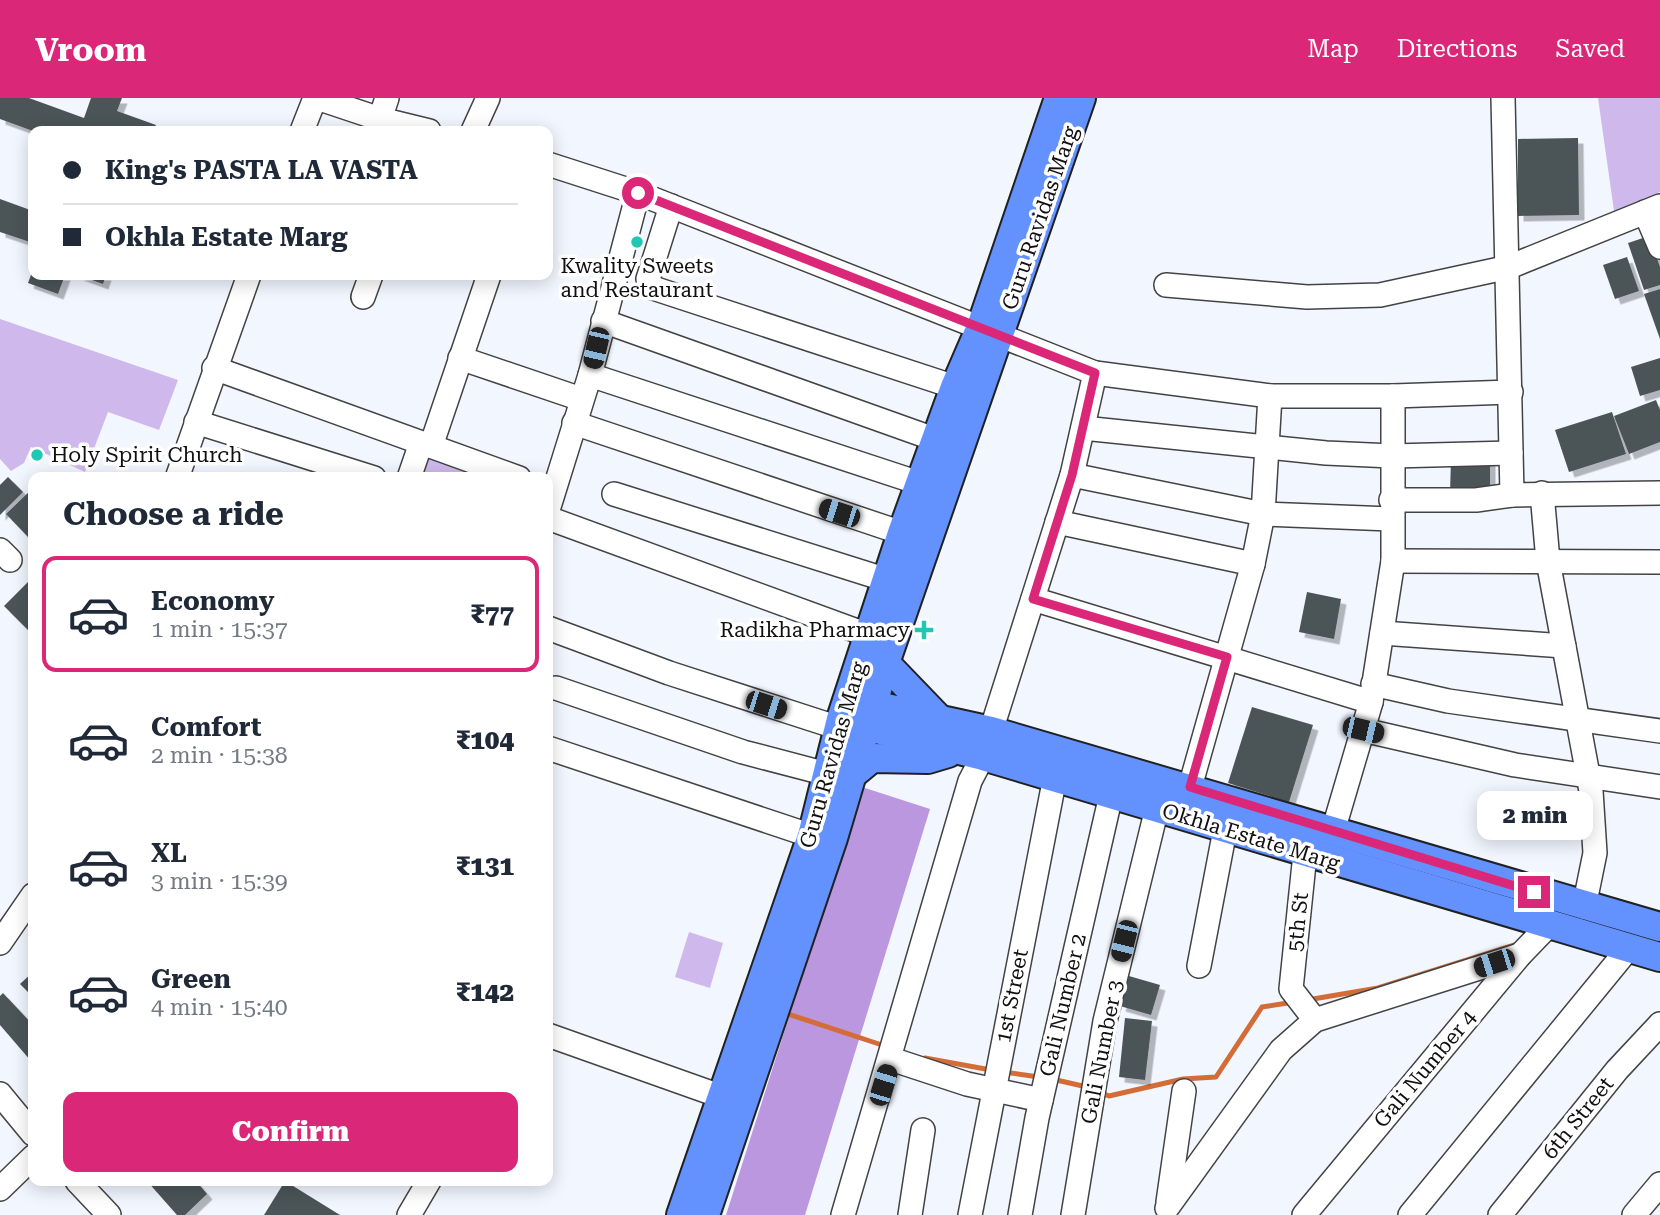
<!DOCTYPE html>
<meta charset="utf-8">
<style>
body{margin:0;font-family:"Roboto Serif",serif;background:#f2f2f3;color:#1f2937;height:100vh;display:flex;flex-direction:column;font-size:26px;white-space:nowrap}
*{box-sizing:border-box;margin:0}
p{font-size:23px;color:#747a83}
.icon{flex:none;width:38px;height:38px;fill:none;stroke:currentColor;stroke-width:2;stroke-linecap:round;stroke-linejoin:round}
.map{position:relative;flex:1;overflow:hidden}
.drawer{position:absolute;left:28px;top:374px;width:525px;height:714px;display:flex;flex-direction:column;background:#fff;border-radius:14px;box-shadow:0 4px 18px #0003}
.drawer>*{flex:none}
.hud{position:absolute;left:28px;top:28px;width:525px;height:154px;border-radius:14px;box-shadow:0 4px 18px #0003;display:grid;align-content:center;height:154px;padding:0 35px;background:#fff}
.end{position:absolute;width:32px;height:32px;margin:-16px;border:9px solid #db2777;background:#fff;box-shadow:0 0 0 4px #fff}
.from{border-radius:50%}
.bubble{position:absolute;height:49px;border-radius:14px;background:#fff;box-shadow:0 4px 18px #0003;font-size:23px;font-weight:800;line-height:49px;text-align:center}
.car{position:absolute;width:21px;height:42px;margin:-21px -10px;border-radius:9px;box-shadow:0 0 5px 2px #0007;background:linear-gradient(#222 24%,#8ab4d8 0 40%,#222 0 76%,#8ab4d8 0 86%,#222 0)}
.hud b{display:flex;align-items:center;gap:24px;height:66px;font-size:26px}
.hud b+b{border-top:2px solid #e0e1e3}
.hud i{width:18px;height:18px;background:#1f2937}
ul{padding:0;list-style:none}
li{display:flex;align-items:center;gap:21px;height:116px;margin:0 14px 10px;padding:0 21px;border:4px solid transparent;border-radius:14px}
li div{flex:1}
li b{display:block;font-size:26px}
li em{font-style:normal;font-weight:800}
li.on{border-color:#db2777}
li>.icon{width:63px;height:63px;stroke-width:1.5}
h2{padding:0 35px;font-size:32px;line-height:84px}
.primary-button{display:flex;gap:14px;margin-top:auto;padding:14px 35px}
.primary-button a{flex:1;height:80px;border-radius:14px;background:#db2777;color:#fff;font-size:28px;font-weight:800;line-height:80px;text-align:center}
header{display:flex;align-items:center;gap:42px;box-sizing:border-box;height:98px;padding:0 35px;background:#db2777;color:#fff}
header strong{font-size:33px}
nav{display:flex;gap:38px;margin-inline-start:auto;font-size:24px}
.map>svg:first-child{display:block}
.green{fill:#cfb9ec}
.forest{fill:#ba97de}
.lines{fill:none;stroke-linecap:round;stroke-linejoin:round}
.stream{stroke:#d46c37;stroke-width:5}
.building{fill:#4b5559;filter:url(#shadow)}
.minor-casing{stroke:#434343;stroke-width:26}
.major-casing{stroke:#212121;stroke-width:32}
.minor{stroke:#fff;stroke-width:23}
.major{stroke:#6392ff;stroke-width:28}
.route{stroke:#db2777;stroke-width:9}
.poi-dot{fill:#1fc8b5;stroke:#fff;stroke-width:2.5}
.labels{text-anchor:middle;stroke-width:7;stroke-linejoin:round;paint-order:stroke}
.street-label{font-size:21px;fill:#101010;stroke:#fff}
.poi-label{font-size:21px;fill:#101010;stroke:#fff}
</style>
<header>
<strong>Vroom</strong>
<nav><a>Map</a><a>Directions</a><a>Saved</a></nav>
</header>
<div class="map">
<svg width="1660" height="1117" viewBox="0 0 1660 1117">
<defs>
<filter id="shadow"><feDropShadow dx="5.5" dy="5.5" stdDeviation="0" flood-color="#0004"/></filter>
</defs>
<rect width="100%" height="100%" fill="#f2f6ff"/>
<!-- green -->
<g class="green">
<path d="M1598 0H1660V94L1614 113Z"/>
<path d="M0 221 178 282 159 332 108 314 85 374 31 349 24 365 11 373 0 361Z"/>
<path d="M425 348 520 380H414Z"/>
<path d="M689 834 723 845 710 890 675 879Z"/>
</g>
<!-- forest -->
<path class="forest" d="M862 689 930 711 805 1117H726Z"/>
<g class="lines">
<!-- stream -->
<g class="stream">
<path d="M1307 902 1378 890 1521 845"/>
<path d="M785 915 885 948"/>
<path d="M925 960 991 972"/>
<path d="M1004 974 1039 979"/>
<path d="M1052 981 1087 989"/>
<path d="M1099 994 1109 998 1183 981 1216 979 1262 909 1294 904"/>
</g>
</g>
<!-- building -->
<g class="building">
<path d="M0 0H29L84 20 91 0H122L117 13 156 27 153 33H33L0 21Z"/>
<path d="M1578 40 1579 117 1518 118V41Z"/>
<path d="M0 101 33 113V145L0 134Z"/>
<path d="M1649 138 1660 169V187L1644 192 1628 145Z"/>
<path d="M1627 159 1639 193 1615 201 1603 167Z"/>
<path d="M31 177H65L58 196 28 185Z"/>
<path d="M78 177H106L103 186Z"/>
<path d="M1660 191V241L1644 196Z"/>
<path d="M1660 260V292L1640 298 1631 269Z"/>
<path d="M1656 302 1660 312V344L1629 356 1614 318Z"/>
<path d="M1612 314 1626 356 1569 374 1555 332Z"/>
<path d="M1451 360 1490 361V396H1450Z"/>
<path d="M8 379 23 394 0 417V387Z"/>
<path d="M33 390V437L29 440 6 416Z"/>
<path d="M33 479V537L4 508Z"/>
<path d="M1307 494 1341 501 1334 541 1299 534Z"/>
<path d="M1252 609 1313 627 1289 704 1228 685Z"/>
<path d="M33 874V899L20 886Z"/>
<path d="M1129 878 1160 887 1151 917 1120 908Z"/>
<path d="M3 895 33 927 31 963 0 927V898Z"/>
<path d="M1125 920 1152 923 1145 982 1119 979Z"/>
<path d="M147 1083H196L207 1096 185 1117H177Z"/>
<path d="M285 1083 340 1117H264Z"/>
</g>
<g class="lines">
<!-- minor casing -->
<g class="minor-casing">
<g id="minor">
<path d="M317 0 380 21 429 33"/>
<path d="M1503 0 1512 397 1660 395"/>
<path d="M380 21 387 0"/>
<path d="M302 33 315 0"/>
<path d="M473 33 488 0"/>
<path d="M548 66 638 95 1095 275 1270 298H1393V463L1371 604 1333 733"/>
<path d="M671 108 648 181 653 190 955 289"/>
<path d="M1645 114 1660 149"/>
<path d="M1166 187 1307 199 1380 197 1509 169 1660 108"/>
<path d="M363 199 371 177"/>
<path d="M603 223 937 342"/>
<path d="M460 260 581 301"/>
<path d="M214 270 519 380"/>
<path d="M590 277 919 385"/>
<path d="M1393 298 1511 294"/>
<path d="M196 324 374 380"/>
<path d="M574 325 902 435"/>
<path d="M1083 330 1326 355 1392 358 1511 355"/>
<path d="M431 348 489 177"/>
<path d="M1072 377 1263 416 1391 421"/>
<path d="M177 380 249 177"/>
<path d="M409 380 421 345"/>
<path d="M1542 395 1548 463 1591 693 1595 755 1584 809"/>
<path d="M614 396 887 482"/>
<path d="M1391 402H1476L1512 397"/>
<path d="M548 412 590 277 638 95"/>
<path d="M548 420 868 537"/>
<path d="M1057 424 1253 466"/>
<path d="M0 452 10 462"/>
<path d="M1393 463 1660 464"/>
<path d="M1033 501 1371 604"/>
<path d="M548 530 669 575 839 630"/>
<path d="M1382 535 1564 548"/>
<path d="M1373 586 1448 603 1660 633"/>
<path d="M556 590 743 654 827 676"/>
<path d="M1363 632 1515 667 1660 689"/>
<path d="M991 633 1072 377 1095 275"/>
<path d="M548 650 812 738"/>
<path d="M1190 689 1253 466 1263 416 1270 298"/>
<path d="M1305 756 1291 891 1315 922"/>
<path d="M0 845 33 797"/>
<path d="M1199 868 1225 732"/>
<path d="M548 937 720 998"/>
<path d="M891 961 967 986 1041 1002"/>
<path d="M0 996 33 1036"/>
<path d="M77 1083 109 1117"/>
<path d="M0 1091 33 1059"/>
<path d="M1168 1104 1184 993"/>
<path d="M1167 1110 1281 952 1315 922 1520 857"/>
<path d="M409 1117 429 1083"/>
<path d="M843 1117 970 683 983 658"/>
<path d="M910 1117 923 1032"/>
<path d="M970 1117 1055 679"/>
<path d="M1020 1117 1037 1020 1111 697"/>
<path d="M1073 1117 1105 923 1157 710"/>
<path d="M1304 1117 1520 857 1548 828"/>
<path d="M1410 1117 1628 851"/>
<path d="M1500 1117 1617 972 1660 926"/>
<path d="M1634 1117 1660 1086"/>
</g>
</g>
<!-- major casing -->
<g class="major-casing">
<g id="major">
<path d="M885 565 937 619"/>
<path d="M854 603 991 633 1660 829"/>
<path d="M849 624 983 658 1660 859"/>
<path d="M849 679 872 660 928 661 948 655"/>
<path d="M681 1117 812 738 841 621 902 435 955 289 981 229 1059 0"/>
<path d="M705 1117 833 740 885 565 1081 0"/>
</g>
</g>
<!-- minor -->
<use href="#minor" class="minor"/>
<!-- major -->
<use href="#major" class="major"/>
</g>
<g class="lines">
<!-- route -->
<path class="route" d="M638 95 1095 275 1072 377 1033 501 1227 559 1190 689 1534 794"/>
</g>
<!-- markers -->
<g class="poi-dot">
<circle cx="637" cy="144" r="7"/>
<circle cx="37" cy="357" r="7"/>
<path d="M920.5 521.5h7v7h7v7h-7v7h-7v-7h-7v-7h7z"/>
</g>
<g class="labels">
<!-- street labels -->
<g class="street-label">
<text transform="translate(1040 120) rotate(-71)" y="7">Guru Ravidas Marg</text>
<text transform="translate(833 657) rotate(-74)" y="7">Guru Ravidas Marg</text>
<text transform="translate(1251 739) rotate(17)" y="7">Okhla Estate Marg</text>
<text transform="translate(1298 824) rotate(-84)" y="7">5th St</text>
<text transform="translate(1012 898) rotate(-79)" y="7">1st Street</text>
<text transform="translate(1063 907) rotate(-77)" y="7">Gali Number 2</text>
<text transform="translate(1102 954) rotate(-79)" y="7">Gali Number 3</text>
<text transform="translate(1425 971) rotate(-50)" y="7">Gali Number 4</text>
<text transform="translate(1578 1020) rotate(-51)" y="7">6th Street</text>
</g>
<!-- poi labels -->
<g class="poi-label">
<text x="637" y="175">Kwality Sweets<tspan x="637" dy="24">and Restaurant</tspan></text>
<text x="51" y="364" text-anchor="start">Holy Spirit Church</text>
<text x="910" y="539" text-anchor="end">Radikha Pharmacy</text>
</g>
</g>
</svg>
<i class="end from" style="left:638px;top:95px"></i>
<i class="end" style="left:1534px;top:794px"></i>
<div class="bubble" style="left:1477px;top:693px;width:116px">2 min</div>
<i class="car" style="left:596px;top:250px;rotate:193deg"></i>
<i class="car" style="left:839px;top:415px;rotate:288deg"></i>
<i class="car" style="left:766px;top:607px;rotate:108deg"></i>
<i class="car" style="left:1363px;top:632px;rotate:103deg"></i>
<i class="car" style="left:1124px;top:843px;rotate:194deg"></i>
<i class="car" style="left:1494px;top:865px;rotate:252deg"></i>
<i class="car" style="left:883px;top:987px;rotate:17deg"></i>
<div class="hud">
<b><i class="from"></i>King's PASTA LA VASTA</b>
<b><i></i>Okhla Estate Marg</b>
</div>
<section class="drawer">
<h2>Choose a ride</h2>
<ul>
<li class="on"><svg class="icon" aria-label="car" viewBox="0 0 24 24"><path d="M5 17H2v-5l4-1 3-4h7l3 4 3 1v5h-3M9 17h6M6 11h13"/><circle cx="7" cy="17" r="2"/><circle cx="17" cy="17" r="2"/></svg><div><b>Economy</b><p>1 min · 15:37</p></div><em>₹77</em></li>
<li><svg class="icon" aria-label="car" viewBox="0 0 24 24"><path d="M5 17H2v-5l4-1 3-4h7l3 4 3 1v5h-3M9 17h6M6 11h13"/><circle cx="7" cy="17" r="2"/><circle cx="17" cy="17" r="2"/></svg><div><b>Comfort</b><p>2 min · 15:38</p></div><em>₹104</em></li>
<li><svg class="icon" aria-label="car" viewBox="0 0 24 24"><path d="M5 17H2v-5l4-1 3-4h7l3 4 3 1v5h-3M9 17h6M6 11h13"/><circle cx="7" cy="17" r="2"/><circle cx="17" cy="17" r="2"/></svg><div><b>XL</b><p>3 min · 15:39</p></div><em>₹131</em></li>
<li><svg class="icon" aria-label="car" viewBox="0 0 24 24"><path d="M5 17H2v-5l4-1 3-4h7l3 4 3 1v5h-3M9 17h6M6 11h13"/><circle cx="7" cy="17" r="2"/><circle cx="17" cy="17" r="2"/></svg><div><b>Green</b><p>4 min · 15:40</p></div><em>₹142</em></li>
</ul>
<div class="primary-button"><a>Confirm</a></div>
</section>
</div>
